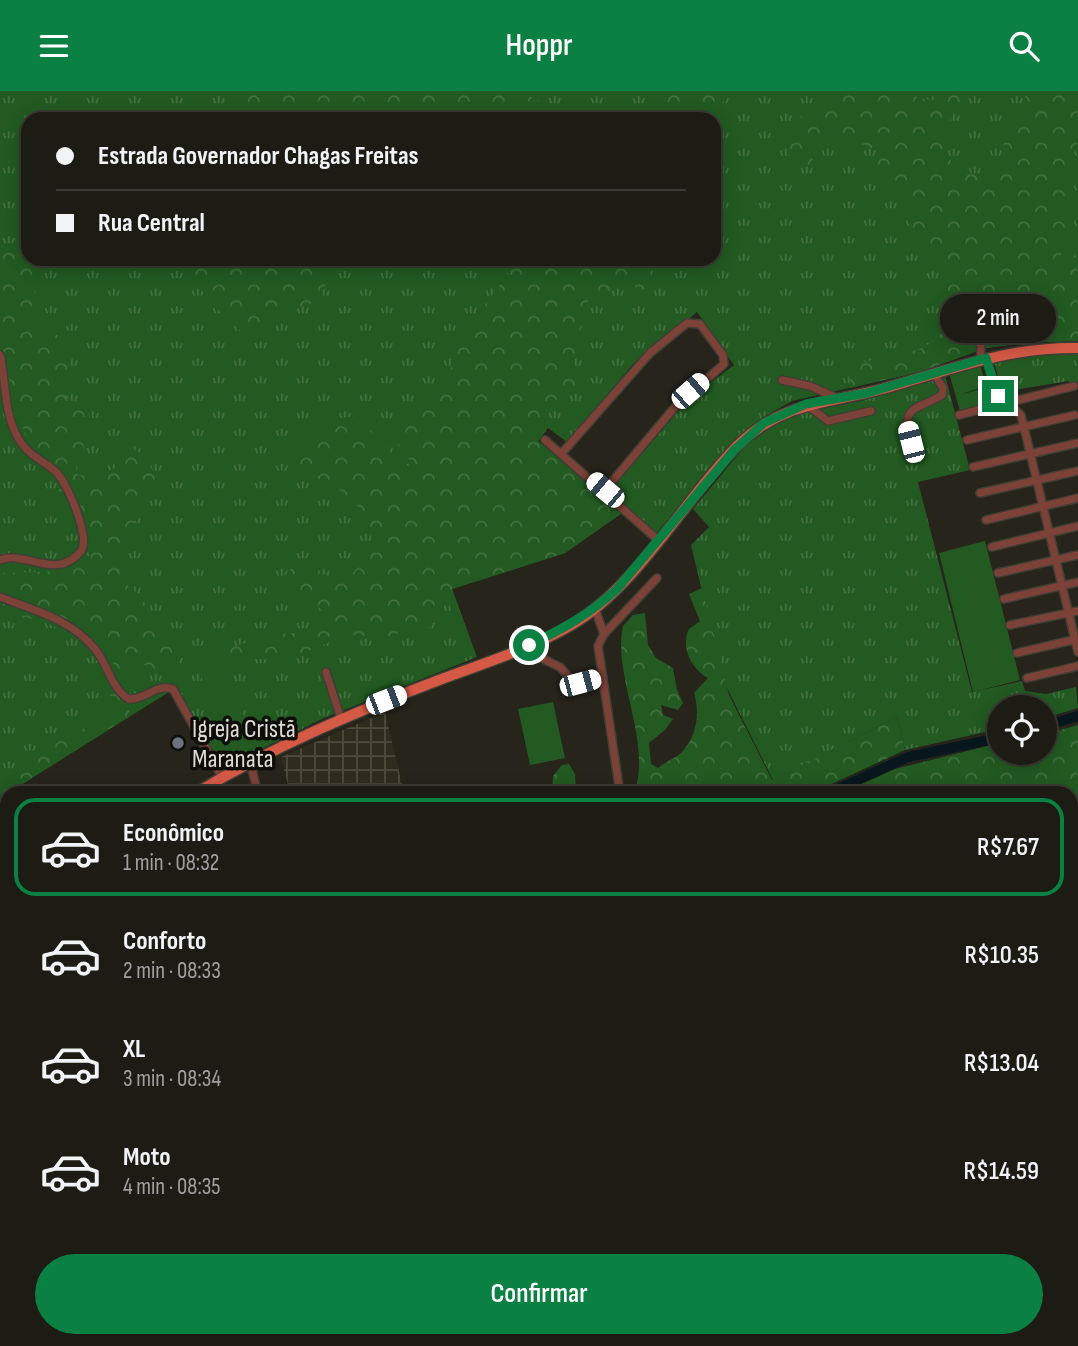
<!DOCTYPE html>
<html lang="pt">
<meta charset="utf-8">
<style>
body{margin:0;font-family:"Sofia Sans Condensed",sans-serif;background:#292822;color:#f1f3f6;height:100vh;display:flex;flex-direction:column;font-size:26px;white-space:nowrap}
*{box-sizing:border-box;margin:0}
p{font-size:23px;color:#a0a1a0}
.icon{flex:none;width:38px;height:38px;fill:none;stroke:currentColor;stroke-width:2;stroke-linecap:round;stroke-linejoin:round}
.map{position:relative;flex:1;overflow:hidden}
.sheet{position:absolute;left:0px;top:695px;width:1078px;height:562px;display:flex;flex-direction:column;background:#1c1b14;border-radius:21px 21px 0 0;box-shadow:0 4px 18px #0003,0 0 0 2px #3a3934}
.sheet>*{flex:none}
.guide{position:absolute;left:21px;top:21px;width:700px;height:154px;border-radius:21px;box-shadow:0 4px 18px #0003,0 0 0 2px #3a3934;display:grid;align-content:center;height:154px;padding:0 35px;background:#1c1b14}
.buttons{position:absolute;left:987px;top:604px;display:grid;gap:14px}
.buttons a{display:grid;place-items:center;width:70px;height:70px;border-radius:50%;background:#1c1b14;box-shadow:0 4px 18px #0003,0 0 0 2px #3a3934;font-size:35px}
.end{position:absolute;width:32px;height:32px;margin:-16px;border:9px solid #0b8043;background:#fff;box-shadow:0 0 0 4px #fff}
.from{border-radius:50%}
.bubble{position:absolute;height:49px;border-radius:24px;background:#1c1b14;box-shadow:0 4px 18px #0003,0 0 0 2px #3a3934;font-size:23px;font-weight:600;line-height:49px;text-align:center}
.car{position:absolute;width:21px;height:42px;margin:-21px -10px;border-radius:9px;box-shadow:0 0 5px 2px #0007;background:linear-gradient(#fff 24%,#345 0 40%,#fff 0 76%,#345 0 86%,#fff 0)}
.guide b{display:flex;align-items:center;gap:24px;height:66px;font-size:26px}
.guide b+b{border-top:2px solid #3a3934}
.guide i{width:18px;height:18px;background:#f1f3f6}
ul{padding:12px 0 0;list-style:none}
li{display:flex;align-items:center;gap:21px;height:98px;margin:0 14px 10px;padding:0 21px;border:4px solid transparent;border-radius:21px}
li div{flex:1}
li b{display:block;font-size:26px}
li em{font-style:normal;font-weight:600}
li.current{border-color:#0b8043}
li>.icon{width:63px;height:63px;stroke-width:1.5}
.cta{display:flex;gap:14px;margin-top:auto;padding:14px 35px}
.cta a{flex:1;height:80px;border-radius:42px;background:#0b8043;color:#fff;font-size:28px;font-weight:600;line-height:80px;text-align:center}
header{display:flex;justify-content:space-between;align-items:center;height:91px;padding:0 35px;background:#0b8043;color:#fff;font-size:32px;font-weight:600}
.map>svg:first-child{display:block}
.industrial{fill:url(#industrial-grid)}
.grass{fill:url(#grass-tufts);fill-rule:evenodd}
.forest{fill:url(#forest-crowns)}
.park{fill:#225a21}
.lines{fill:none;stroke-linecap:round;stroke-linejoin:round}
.river{stroke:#08171e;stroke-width:10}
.minor-casing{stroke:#403e35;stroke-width:10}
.major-casing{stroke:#403e35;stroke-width:13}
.minor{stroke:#7d4237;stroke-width:7}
.major{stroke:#d45a46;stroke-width:10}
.route{stroke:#0b8043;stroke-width:9}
.worship-dot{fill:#6b7280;stroke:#0e0d09;stroke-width:2.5}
.labels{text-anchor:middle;stroke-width:7;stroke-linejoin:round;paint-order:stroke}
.poi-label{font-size:26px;fill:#dddbd5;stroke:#0e0d09;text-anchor:start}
</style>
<header><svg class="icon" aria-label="menu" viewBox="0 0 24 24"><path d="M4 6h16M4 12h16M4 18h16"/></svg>Hoppr<svg class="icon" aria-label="search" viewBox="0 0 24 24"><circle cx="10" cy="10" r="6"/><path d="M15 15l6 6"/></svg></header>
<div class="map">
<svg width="1078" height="1255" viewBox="0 0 1078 1255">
<defs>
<pattern id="industrial-grid" width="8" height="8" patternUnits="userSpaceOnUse" patternTransform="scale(1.75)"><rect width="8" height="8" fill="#302c1d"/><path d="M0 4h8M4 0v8" fill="none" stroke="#4e4a3d"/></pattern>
<pattern id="grass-tufts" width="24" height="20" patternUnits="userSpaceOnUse" patternTransform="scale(1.75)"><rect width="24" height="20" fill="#225a21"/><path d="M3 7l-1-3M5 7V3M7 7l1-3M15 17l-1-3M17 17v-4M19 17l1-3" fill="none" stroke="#427140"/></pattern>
<pattern id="forest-crowns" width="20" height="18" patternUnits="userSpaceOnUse" patternTransform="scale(1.75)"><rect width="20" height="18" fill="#225a21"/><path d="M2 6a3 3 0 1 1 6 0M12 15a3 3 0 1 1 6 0" fill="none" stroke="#427140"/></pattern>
</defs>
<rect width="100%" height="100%" fill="#26241b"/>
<!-- industrial -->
<path class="industrial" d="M385 621 404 702H290L281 666Z"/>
<!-- grass -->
<g class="grass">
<path d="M0 0H1078V250L1032 251 986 257 919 281 792 310 762 327 734 349 656 443 610 400 687 310 734 274 697 221 633 273 567 351 548 337 538 350 622 422 565 462 452 498 477 566 324 627 221 678 177 596 0 707ZM28 28H714V168H28Z"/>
<path d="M1040 262H1078V292L1070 293 1069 290 1002 301 994 271Z"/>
<path d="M945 284 970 379 918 391 972 601 1022 590 1025 600 1046 603 1076 596 1078 617 1045 627V616H999V638L905 659 897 626 773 689 724 591 691 454 709 436 693 418 746 354 783 328 812 319 861 310Z"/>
<path d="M1078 1018V1255H191L198 1250H1071V1021Z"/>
</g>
<!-- forest -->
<g class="forest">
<path d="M232 0H517L538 9 551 28H198L218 19Z"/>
<path d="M651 0H727L722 14 709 28H697L704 4 697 1 682 28H638Z"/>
<path d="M848 0H915L917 7 934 9 937 0H963C961 17 944 31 943 50 942 76 981 93 1000 77L1006 37 1029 0H1056L1078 11V51L1068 76 1069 140 1060 167 1064 170 1078 166V250L1032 251 986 257 919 281 850 297 848 280 853 273C891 265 951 264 949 215 948 200 946 186 939 173 932 162 921 161 914 152L908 112 878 87 876 59C860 50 830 45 816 59L810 75 798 77 791 73C788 64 789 55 791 46 795 16 823 16 845 5Z"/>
<path d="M0 153 28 163 33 171 37 235C123 268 16 286 87 319L91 331 83 346 84 365 76 377V383L89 386 113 378 116 376V359C140 350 154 375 157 394L127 443 117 466 119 479 122 490 142 506 153 531 173 545 181 562 176 576 166 583 146 574H131L115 602 121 605 131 624 0 707V697L30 667 46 662 61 647 71 648 85 636 104 628 101 617 114 607 106 601 105 595 116 575C110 570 106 563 100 559 79 545 24 517 0 529V482C24 481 84 485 93 457L89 441 55 422 52 416 59 405 58 395 45 370 29 352 18 325 15 299 0 269Z"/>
<path d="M162 168H351L330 185 318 210 296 218 252 244C234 242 225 220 207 212 199 188 191 176 165 173Z"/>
<path d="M515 168H619L628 171 650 168 653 172C653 184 652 200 637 199L632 190 622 186 611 191V208L603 209 592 204 589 207 576 250 574 275 583 297 547 313 546 340 538 350 622 422 565 462 452 498 465 534 455 531 450 515 445 513 428 538 411 546 399 542 375 549 361 544H347L288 568H255L228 563 227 560 232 556 274 543 299 542 320 534 321 518 286 495 284 486 290 478 308 476 339 490C350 486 357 478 364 469 390 437 347 398 318 388 310 385 301 383 292 380 282 351 341 316 366 328L372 341 383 346 395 371 410 375 411 371 398 354 396 338 400 331 437 312 466 239 507 184Z"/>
<path d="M702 497 729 604 772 689 897 626 905 659 812 702H634C653 652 612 584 623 535L633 524 645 522 648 554 656 567 673 577 677 599 683 612 678 619 661 614 663 624 673 628 665 639 649 652 651 673 658 677C665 671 676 667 682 661 697 645 700 621 694 602L708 587C692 578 680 557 689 538L700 530 689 503Z"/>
<path d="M1078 634V786L1071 789V702H842L895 678 999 652V662H1045V643Z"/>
<path d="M569 673 575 683 576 702H552L553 685 562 674Z"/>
<path d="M1078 793V1009L1071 1012V795Z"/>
<path d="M1078 1128V1255H1023L1024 1250H1071V1129Z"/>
<path d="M73 1250H180L172 1255H65Z"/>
<path d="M262 1250H538L543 1255H263Z"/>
<path d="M733 1250H803L808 1255H734Z"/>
</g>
<!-- park -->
<g class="park">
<path d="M980 273 986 295 959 304 988 296 992 311 960 320 949 282Z"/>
<path d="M985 450 1020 589 973 601 939 462Z"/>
<path d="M225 563 254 658 234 669 193 565Z"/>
<path d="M553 611 565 667 530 674 518 618Z"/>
</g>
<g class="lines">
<!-- river -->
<g class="river">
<path d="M1045 635 1078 625"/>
<path d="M829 702 908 666 999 647"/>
<path d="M59 1255 66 1250"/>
</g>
<!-- minor casing -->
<g class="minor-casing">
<g id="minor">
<path d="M980 229 981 268"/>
<path d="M0 264C6 289 4 320 16 343 27 365 39 366 55 380 67 390 89 443 82 459 56 492 25 458 0 469"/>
<path d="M986 267 997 303 1021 324 1078 561"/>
<path d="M782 289 810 295 837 307"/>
<path d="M807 314 828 330 871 320"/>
<path d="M959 324 1074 295"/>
<path d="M545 349 658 449"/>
<path d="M967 349 1075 324"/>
<path d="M911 351C901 313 914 321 942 304L943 297 934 283"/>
<path d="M562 362 650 262 687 232 700 233 723 264 724 273 675 316 605 399"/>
<path d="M973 376 1078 352"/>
<path d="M980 402 1078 380"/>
<path d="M986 429 1078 407"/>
<path d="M992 456 1078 435"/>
<path d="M998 482 1078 464"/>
<path d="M0 506C34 519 72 529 95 558 108 573 111 598 129 608 145 609 157 592 173 598L222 686"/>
<path d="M1004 508 1078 491"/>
<path d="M595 518 604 543"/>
<path d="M1010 534 1078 520"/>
<path d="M529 554 537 565 560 576 574 592 603 586"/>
<path d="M1017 562 1077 548"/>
<path d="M326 581 341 628"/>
<path d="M1027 587 1078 575"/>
<path d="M250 671 258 702"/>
<path d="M620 702 598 555 604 543 657 487"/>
<path d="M1071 792 1078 789"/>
<path d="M0 894 7 923"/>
<path d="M0 936 7 934"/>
<path d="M0 980 7 978"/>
<path d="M1071 1016 1078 1013"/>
<path d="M0 1026 7 1025"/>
<path d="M0 1070 7 1068"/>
<path d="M0 1116 7 1114"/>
<path d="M0 1159 7 1158"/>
<path d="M0 1204 7 1202"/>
<path d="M0 1229 8 1255"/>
<path d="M10 1255 18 1250"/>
<path d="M179 1255 186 1250"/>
</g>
</g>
<!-- major casing -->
<g class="major-casing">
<g id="major">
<path d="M196 702C269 658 346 625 426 594 474 575 528 560 573 533 637 495 684 409 737 355 781 311 827 313 882 298 951 279 1005 256 1078 257"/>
<path d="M0 828 7 823"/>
</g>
</g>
<!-- minor -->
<use href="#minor" class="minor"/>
<!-- major -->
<use href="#major" class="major"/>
</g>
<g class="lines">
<!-- route -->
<path class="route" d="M529 554C563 538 590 523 617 498L735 358 764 332 806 313 867 302 986 267 998 305"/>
</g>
<!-- markers -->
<circle class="worship-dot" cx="178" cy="652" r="7"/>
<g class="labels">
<!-- poi labels -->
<g class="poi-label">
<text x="192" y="646">Igreja Cristã<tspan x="192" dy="30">Maranata</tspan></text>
</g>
</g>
</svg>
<div class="buttons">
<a><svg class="icon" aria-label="locate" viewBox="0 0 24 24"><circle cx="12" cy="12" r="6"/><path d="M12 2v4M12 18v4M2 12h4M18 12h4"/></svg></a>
</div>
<i class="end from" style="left:529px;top:554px"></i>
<i class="end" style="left:998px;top:305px"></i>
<div class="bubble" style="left:940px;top:203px;width:116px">2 min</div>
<i class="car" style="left:690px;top:300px;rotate:49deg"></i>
<i class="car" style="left:911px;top:351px;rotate:346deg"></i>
<i class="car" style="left:605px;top:399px;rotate:310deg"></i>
<i class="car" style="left:580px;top:592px;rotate:75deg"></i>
<i class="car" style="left:386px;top:609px;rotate:69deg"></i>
<div class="guide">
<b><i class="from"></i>Estrada Governador Chagas Freitas</b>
<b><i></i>Rua Central</b>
</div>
<section class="sheet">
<ul>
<li class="current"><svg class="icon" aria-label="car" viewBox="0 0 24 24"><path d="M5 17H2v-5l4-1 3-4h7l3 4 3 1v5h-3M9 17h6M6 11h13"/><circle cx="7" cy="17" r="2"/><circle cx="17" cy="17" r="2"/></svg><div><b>Econômico</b><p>1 min · 08:32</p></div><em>R$7.67</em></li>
<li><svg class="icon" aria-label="car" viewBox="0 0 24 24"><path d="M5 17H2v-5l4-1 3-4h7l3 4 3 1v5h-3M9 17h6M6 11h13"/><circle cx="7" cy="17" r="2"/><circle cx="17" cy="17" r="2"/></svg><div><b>Conforto</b><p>2 min · 08:33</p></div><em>R$10.35</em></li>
<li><svg class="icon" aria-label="car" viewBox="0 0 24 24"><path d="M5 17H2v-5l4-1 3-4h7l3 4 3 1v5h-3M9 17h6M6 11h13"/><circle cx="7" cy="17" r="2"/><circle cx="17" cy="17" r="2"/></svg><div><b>XL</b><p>3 min · 08:34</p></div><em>R$13.04</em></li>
<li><svg class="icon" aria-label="car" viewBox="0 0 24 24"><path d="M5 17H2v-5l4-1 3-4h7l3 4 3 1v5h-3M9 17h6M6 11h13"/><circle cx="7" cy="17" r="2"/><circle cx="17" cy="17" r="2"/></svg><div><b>Moto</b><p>4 min · 08:35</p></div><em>R$14.59</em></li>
</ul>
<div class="cta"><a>Confirmar</a></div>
</section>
</div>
